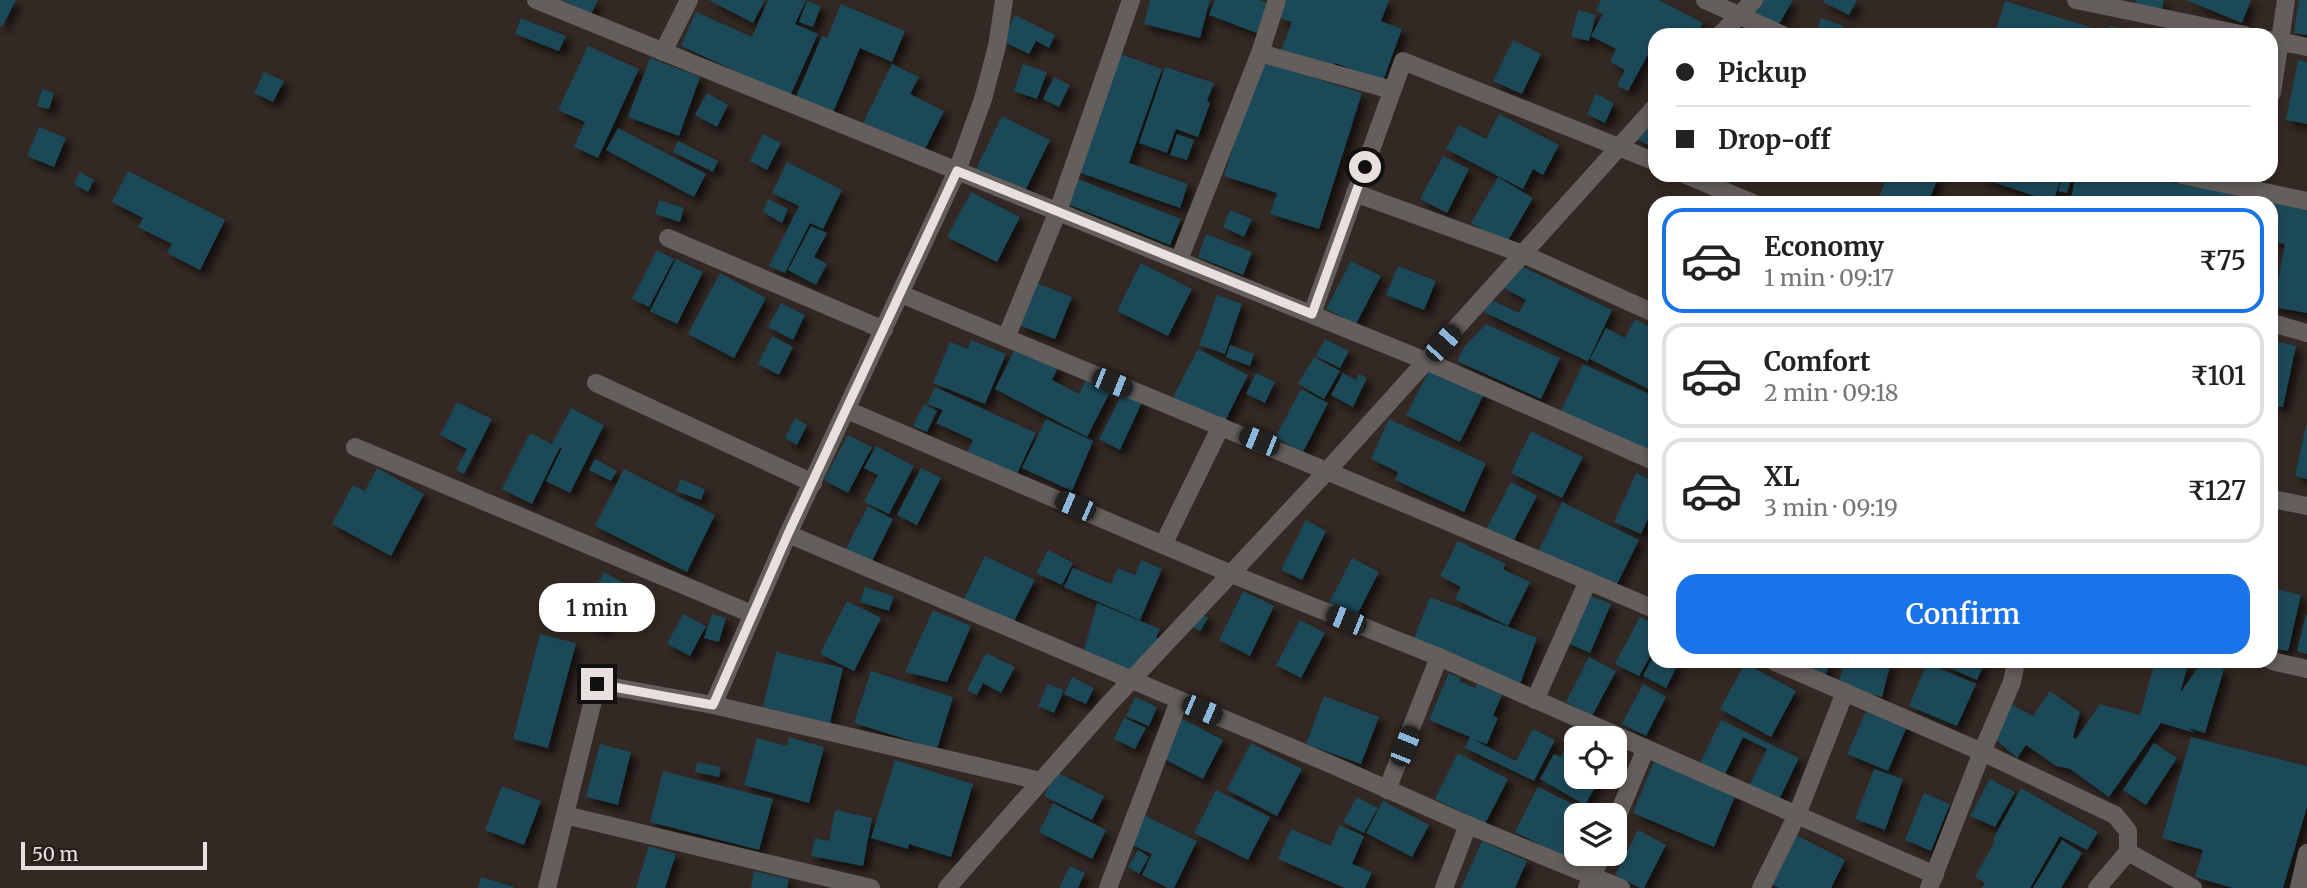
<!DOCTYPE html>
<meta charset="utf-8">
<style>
body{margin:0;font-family:Merriweather,serif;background:#f2f2f2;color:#222;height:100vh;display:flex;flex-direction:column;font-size:26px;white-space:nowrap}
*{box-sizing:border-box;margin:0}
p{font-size:23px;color:#767676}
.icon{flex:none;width:38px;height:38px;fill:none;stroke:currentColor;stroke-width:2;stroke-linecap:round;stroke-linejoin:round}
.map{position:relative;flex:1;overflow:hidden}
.side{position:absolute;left:1648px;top:196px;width:630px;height:472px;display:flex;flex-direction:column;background:#fff;border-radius:21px;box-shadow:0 4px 10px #0003}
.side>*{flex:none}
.banner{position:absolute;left:1648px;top:28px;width:630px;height:154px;border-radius:21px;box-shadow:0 4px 10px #0003;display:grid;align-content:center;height:154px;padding:0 28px;background:#fff}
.buttons{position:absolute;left:1564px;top:726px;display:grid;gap:14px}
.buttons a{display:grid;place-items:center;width:63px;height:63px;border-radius:14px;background:#fff;box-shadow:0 4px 10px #0003;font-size:35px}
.scale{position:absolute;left:21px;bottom:18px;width:186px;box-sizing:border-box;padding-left:7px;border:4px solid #e8e0de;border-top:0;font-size:19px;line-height:24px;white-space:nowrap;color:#e8e0de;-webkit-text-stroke:5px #291e1a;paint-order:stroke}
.end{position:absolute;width:32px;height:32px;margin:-16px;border:9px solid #e8e0de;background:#111;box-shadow:0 0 0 4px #111}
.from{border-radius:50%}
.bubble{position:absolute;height:49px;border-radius:21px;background:#fff;box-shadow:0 4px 10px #0003;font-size:23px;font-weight:600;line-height:49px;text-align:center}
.car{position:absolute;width:21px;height:42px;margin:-21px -10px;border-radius:9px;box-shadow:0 0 5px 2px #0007;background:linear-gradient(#222 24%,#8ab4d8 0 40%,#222 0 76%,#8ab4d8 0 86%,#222 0)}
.banner b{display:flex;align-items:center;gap:24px;height:66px;font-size:26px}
.banner b+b{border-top:2px solid #e0e0e0}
.banner i{width:18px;height:18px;background:#222}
ul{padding:12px 0 0;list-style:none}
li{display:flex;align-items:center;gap:21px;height:105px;margin:0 14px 10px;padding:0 14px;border:4px solid #e0e0e0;border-radius:21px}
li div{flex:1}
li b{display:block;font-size:26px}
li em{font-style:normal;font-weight:600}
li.selected{border-color:#1a73e8}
li>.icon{width:63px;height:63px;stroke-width:1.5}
.action{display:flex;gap:14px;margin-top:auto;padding:14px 28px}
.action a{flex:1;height:80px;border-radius:21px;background:#1a73e8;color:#fff;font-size:28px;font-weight:600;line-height:80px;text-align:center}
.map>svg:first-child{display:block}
.building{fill:#1a4958;filter:url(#shadow)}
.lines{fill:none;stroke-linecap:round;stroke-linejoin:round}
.street{stroke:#645e5c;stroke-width:18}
.route{stroke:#e8e0de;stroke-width:9}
</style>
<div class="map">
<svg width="2307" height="888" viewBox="0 0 2307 888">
<defs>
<filter id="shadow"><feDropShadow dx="6" dy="6" stdDeviation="3.5" flood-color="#0009"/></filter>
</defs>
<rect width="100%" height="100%" fill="#332823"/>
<!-- building -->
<g class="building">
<path d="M0 0H16L2 27 0 26Z"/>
<path d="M563 0H598L591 14Z"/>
<path d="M709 0H765L753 23Z"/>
<path d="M768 0H806L795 24 818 34 790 96 681 46 696 12 752 37Z"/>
<path d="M1150 0H1210L1200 38 1144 24Z"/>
<path d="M1215 0H1259L1273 5 1262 35 1209 15Z"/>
<path d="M1287 0H1389L1381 21 1402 29 1383 81 1335 63 1333 69 1281 50 1292 22 1280 18Z"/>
<path d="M1601 0H1659L1703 23 1697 35H1656V40L1628 91 1617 86 1625 70 1610 62 1616 49 1591 36 1603 14 1596 10Z"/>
<path d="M1761 0H1793L1776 29 1752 14Z"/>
<path d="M1824 0H1857L1849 15 1823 2Z"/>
<path d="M2136 0H2164L2161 13 2134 8Z"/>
<path d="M2186 0H2251L2242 23Z"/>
<path d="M2299 0H2307V35L2294 33Z"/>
<path d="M807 1 821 6 813 27 799 22Z"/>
<path d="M2005 1 2103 31 2102 35H1994Z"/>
<path d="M841 4 905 31 892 62 860 48 832 115 795 99 822 36 827 38Z"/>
<path d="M1578 10 1596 15 1589 41 1571 37Z"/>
<path d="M1015 15 1055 35 1049 48 1036 41 1029 54 1002 41Z"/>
<path d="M521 18 566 36 559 51 515 34Z"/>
<path d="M1821 18 1844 26 1840 35H1815Z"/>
<path d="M2110 26 2149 34V35H2108Z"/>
<path d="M1513 40 1541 54 1522 94 1493 81Z"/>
<path d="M588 46 639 69 598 158 574 147 585 122 558 110Z"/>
<path d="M1115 52 1162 69 1129 163 1188 184 1180 208 1075 171Z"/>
<path d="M650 58 700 77 679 136 628 117Z"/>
<path d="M2298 60 2307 62V124L2286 120Z"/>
<path d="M1260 61 1362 93 1319 229 1270 214 1277 193 1224 176Z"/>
<path d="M892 64 919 77 910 94 944 111 922 155 862 125Z"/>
<path d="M1023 64 1047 72 1037 99 1014 91Z"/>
<path d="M1165 67 1214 83 1207 101 1210 103 1198 137 1176 129 1167 153 1139 143Z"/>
<path d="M264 72 284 81 273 102 254 93Z"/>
<path d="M1054 77 1070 85 1059 107 1043 99Z"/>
<path d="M42 89 54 93 49 109 37 106Z"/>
<path d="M707 93 728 105 717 127 695 115Z"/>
<path d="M1596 94 1614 103 1605 123 1587 114Z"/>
<path d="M1499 114 1559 145 1543 175 1533 169 1523 189 1446 149 1459 125 1486 139Z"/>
<path d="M1002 116 1050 140 1024 193 976 169Z"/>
<path d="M1644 123 1656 129V149L1635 138Z"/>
<path d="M39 127 66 138 54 167 27 156Z"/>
<path d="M618 128 706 174 694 197 606 150Z"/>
<path d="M763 134 781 143 767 170 750 161Z"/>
<path d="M1177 134 1194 140 1187 160 1170 155Z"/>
<path d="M678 141 718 161 713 172 673 152Z"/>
<path d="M1443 156 1469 169 1447 213 1420 199Z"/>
<path d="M787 162 842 190 823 229 810 223 785 273 769 266 799 206 772 193Z"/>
<path d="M128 171 225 220 200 270 167 253 172 244 138 227 143 218 112 202Z"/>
<path d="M80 172 94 180 88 192 74 184Z"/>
<path d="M1893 175H1939L1928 203H1877L1886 179 1891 180Z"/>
<path d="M1983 175H2062L2053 202 1981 178Z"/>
<path d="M2063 175H2072L2067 193 2058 191Z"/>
<path d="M2076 175H2133L2238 195 2237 203H2070Z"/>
<path d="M1498 177 1533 198 1506 244 1471 223Z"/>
<path d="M1075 178 1181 219 1170 245 1065 203Z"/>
<path d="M971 192 1020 217 997 262 947 237Z"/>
<path d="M768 199 788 209 782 223 763 212Z"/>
<path d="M659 200 684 208 680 222 655 214Z"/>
<path d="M2271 200 2307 206V313L2273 307 2285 244 2272 242Z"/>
<path d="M1230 210 1252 219 1244 237 1223 227Z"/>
<path d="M811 226 827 233 814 257 827 264 816 285 788 270Z"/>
<path d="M1206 234 1252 252 1243 275 1198 257Z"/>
<path d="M657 250 674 259 649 307 632 299Z"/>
<path d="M676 259 703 272 677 324 650 311Z"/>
<path d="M1351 261 1381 276 1356 324 1326 309Z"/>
<path d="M1141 263 1192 289 1168 336 1117 311Z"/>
<path d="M1519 265 1612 310 1587 363V361L1484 312 1490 299 1519 313 1526 300 1504 288Z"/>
<path d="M1398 266 1436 281 1424 310 1386 295Z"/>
<path d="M720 273 766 298 734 358 688 334Z"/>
<path d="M1036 283 1072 297 1055 339 1019 325Z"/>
<path d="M1217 295 1242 304 1225 354 1199 345Z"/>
<path d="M781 303 805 315 793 340 768 327Z"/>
<path d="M1635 319 1656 330V393L1590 359 1606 328 1625 338Z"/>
<path d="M1486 324 1560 358 1541 399 1457 361 1464 347Z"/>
<path d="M772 336 793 347 779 375 758 364Z"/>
<path d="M1325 339 1349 351 1340 368 1316 356Z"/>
<path d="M971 340 1006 354 985 404 933 383 950 342 968 349Z"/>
<path d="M2272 340 2296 346 2283 407 2272 406Z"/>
<path d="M1017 345 1059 366 1052 380 1079 394 1086 380 1110 392 1087 437 995 389Z"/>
<path d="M1230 345 1254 354 1250 366 1226 357Z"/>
<path d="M1198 349 1248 375 1224 423 1173 397Z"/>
<path d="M1314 357 1340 371 1324 399 1298 384Z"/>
<path d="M1583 364 1656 397V454L1561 411Z"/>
<path d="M1432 365 1485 392 1460 442 1406 415Z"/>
<path d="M1256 373 1275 382 1265 403 1246 394Z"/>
<path d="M1343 373 1356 380 1359 374 1367 378 1353 407 1331 395Z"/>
<path d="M935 387 1036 433 1015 478 966 455 973 440 936 423 943 410 927 404Z"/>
<path d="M1301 389 1328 403 1303 452 1275 438Z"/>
<path d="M1123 392 1142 402 1120 450 1099 439Z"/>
<path d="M457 402 492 419 464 474 456 470 467 449 440 435Z"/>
<path d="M924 404 937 411 927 432 913 426Z"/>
<path d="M571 408 604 425 570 493 546 481 562 448 560 447 532 504 502 489 530 433 552 444Z"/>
<path d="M795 418 807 425 797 445 785 438Z"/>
<path d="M1046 419 1093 441 1072 491 1022 468Z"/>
<path d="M1389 419 1486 463 1464 512 1395 480 1398 472 1371 459Z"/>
<path d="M2306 426H2307V479L2295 476Z"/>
<path d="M1531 431 1583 457 1562 498 1511 473Z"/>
<path d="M848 435 872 447 848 493 824 480Z"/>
<path d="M876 446 914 466 889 514 864 502 878 475 864 468Z"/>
<path d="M595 459 617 471 611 481 589 470Z"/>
<path d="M377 468 424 494 391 556 332 524 353 485 365 491Z"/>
<path d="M921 468 941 478 917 525 897 515Z"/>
<path d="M624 469 715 515 687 572 595 526Z"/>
<path d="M1636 473 1656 482V501L1641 534 1614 522Z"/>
<path d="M681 479 705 489 701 500 676 491Z"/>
<path d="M1511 482 1537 496 1512 544 1486 530Z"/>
<path d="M1562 502 1639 540 1615 588 1539 550Z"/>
<path d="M868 506 893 519 869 567 843 554Z"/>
<path d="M1306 520 1326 531 1302 580 1281 570Z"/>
<path d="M1458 541 1506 564 1503 569 1530 582 1508 626 1455 599 1461 587 1440 576Z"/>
<path d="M1048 550 1073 563 1062 585 1036 573Z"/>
<path d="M985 556 1035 580 1013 623 964 599Z"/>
<path d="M1352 558 1379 572 1355 619 1328 605Z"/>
<path d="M1141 560 1162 569 1140 620 1064 587 1073 568 1111 584 1118 568 1135 575Z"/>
<path d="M604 572 628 585 602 631 578 617Z"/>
<path d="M865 587 894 596 889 611 860 602Z"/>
<path d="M2273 588 2301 595 2288 651 2272 648Z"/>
<path d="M1243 591 1274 606 1250 656 1219 640Z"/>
<path d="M1583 593 1611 604 1590 653 1563 641Z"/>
<path d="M1430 597 1537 638 1519 687 1411 646Z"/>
<path d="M847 601 881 618 854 671 820 654Z"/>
<path d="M1097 603 1160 629 1156 637 1160 640 1136 674 1083 654Z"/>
<path d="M933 610 971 626 947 682 905 672Z"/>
<path d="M1199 612 1208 618 1200 631 1191 626Z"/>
<path d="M683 614 706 626 690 656 667 644Z"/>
<path d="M712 614 726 618 719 642 704 638Z"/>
<path d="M2306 615 2307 616V654L2297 651Z"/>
<path d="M1640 617 1656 625V646L1639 676 1615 664Z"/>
<path d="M1300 620 1325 633 1301 678 1276 665Z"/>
<path d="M540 634 576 643 548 748 513 739Z"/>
<path d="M1656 651V662H1679L1666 688 1643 676Z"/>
<path d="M776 652 843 668 830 723 763 707Z"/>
<path d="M986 653 1015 667 1001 693 983 683 977 695 967 690Z"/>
<path d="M1589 657 1616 671 1592 716 1566 702Z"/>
<path d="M1804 662H1830L1826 674 1803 666Z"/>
<path d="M1844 662H1891L1882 697 1838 685Z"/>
<path d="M1947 662H1985L1977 680 1945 666Z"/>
<path d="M2155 662H2189L2180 693 2202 662 2224 669 2205 733 2188 728 2195 733 2161 723 2109 797 2070 769 2056 766 2026 745 2017 758 1995 739 2009 703 2033 716 2050 691 2080 712 2073 737 2076 739 2100 704 2140 715Z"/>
<path d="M1745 663 1796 691 1771 737 1720 709Z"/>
<path d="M1927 663 1976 684 1957 726 1909 706Z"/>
<path d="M871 671 953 697 937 749 854 723Z"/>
<path d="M1449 673 1461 678 1459 681 1475 688 1477 684 1502 695 1493 716 1498 718 1487 744 1472 739 1516 761 1533 729 1555 740 1534 781 1465 748 1470 737 1429 720Z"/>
<path d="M1072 677 1094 688 1086 704 1064 694Z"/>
<path d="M1048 684 1064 690 1054 713 1038 706Z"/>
<path d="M1643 684 1666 697 1646 736 1622 724Z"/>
<path d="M1324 696 1379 717 1361 764 1306 744Z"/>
<path d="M1135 697 1157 707 1149 726 1126 716Z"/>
<path d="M1868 707 1908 724 1888 771 1847 754Z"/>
<path d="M1179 717 1223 740 1203 779 1158 756Z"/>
<path d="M1124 718 1146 728 1135 749 1114 739Z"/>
<path d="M1721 720 1799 758 1777 804 1747 790 1767 749 1743 737 1725 774 1700 763Z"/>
<path d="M789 737 824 747 809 803 744 785 757 738 787 746Z"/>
<path d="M1572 737 1577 740V777H1601L1585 805 1540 779 1554 754 1561 757Z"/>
<path d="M2191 737 2307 766V807L2283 888H2233L2195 877 2203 850 2162 838Z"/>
<path d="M1251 743 1302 769 1277 816 1227 790Z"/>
<path d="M2154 743 2177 758 2146 805 2123 790Z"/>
<path d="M600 744 631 752 618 805 586 797Z"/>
<path d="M1458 753 1508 779 1485 824 1435 799Z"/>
<path d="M895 760 973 784 951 857 909 844 908 849 871 838Z"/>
<path d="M1654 761 1736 794 1714 847 1633 813Z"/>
<path d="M697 762 721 767 719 777 695 772Z"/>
<path d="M1874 769 1903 779 1885 830 1855 819Z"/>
<path d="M663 771 773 799 759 850 650 822Z"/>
<path d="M1056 772 1104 796 1092 820 1044 796Z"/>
<path d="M1990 779 2015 792 1995 827 1970 816Z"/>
<path d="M502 786 541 801 524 845 485 830Z"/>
<path d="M1538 787 1589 812 1587 816H1577V836L1566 858 1515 832Z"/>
<path d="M2021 788 2098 832 2087 850 2060 836 2030 888H1982L1985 883 1975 877 1995 841 1993 839Z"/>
<path d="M1216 790 1270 817 1248 860 1194 833Z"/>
<path d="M1924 793 1950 804 1931 851 1905 840Z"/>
<path d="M1357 797 1378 808 1364 833 1343 822Z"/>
<path d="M1383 801 1429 825 1412 857 1366 833Z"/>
<path d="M1053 803 1106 830 1092 859 1039 832Z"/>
<path d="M835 810 872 818 863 866 811 856 815 838 829 841Z"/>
<path d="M1142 814 1197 841 1174 888H1168L1142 875 1152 854 1128 843Z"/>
<path d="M1339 825 1364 836 1352 864 1372 872 1365 888H1345L1278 859 1291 829 1331 846Z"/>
<path d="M1638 830 1666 845 1644 888H1640L1615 875Z"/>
<path d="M1792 833 1845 860 1831 888H1779L1767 882Z"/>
<path d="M2062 840 2082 853 2061 888H2033Z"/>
<path d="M1482 841 1527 861 1515 888H1461Z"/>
<path d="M649 846 676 854 665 888H636Z"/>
<path d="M1138 850 1149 857 1139 874 1128 867Z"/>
<path d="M1070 866 1085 873 1078 888H1059Z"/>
<path d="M754 871 789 879 787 888H751Z"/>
<path d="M481 877 514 887V888H478Z"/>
</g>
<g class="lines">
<!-- street -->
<g class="street">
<path d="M536 0 1426 361 1656 462"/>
<path d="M1705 0 1783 35"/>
<path d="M2076 0 2245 35"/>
<path d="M1720 35 1754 0"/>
<path d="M2272 40 2307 47"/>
<path d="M663 52 689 0"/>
<path d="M1260 53 1392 90"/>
<path d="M2272 93 2286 0"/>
<path d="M1686 175 1753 203"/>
<path d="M2182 175 2307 201"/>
<path d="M1355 193 1523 254 1656 314"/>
<path d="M668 238 884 330"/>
<path d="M1179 260 1260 53 1277 0"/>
<path d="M901 294C1152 399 1405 502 1656 610"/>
<path d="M1312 314 1403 61 1656 162"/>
<path d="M2272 323 2307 333"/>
<path d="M1006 338 1058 211 1131 0"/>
<path d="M596 383 813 483"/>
<path d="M847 410 1229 573 1439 657 1797 815 1845 692"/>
<path d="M355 447 752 614"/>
<path d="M2272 499 2307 506"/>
<path d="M788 534 1335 766 1468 825 1621 888"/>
<path d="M1163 545 1221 426"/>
<path d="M2272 661 2307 669"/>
<path d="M1775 662 1982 752 2115 815 2128 831V852L2193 888"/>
<path d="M1535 700 1588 581"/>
<path d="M713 705 788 534 957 171 983 99 997 46 1004 0"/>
<path d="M1387 790 1439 657"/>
<path d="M565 815 871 888"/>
<path d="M1615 822 1646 748"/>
<path d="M547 888 597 684 713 705 1041 781"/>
<path d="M947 888 1107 706 1328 470 1656 106"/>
<path d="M1108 888 1179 701"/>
<path d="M1444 888 1468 825"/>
<path d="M1587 888 1602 854"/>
<path d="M1761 888 1797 815 1935 875"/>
<path d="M1929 888 1982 752 2012 682 2016 662"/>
<path d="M2097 888 2128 852"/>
<path d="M2299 888 2307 853"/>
</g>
</g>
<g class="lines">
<!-- route -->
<path class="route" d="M597 684 713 705 788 534 957 171 1312 314 1365 167"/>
</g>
</svg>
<div class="buttons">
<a><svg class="icon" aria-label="locate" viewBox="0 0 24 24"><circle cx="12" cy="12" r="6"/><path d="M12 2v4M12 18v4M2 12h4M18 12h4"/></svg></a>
<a><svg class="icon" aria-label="layers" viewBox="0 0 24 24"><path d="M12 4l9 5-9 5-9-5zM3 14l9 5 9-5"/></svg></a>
</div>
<div class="scale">50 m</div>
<i class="end from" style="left:1365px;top:167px"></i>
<i class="end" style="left:597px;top:684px"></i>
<div class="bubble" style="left:539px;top:583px;width:116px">1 min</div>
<i class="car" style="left:1443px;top:343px;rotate:42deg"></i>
<i class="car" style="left:1112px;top:383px;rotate:112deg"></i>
<i class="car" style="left:1259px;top:441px;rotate:292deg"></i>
<i class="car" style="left:1075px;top:506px;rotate:293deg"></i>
<i class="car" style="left:1346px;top:620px;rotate:292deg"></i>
<i class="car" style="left:1202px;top:710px;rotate:113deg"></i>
<i class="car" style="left:1405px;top:746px;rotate:22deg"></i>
<div class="banner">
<b><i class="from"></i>Pickup</b>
<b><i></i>Drop-off</b>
</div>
<section class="side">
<ul>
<li class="selected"><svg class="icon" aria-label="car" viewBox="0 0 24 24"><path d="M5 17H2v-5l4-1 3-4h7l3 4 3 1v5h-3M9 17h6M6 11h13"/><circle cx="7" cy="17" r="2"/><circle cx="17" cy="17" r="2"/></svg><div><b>Economy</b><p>1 min · 09:17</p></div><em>₹75</em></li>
<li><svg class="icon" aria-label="car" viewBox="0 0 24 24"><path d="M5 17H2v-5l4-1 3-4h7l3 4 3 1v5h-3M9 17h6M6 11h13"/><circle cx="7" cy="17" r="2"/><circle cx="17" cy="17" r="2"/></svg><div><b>Comfort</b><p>2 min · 09:18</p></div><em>₹101</em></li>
<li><svg class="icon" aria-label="car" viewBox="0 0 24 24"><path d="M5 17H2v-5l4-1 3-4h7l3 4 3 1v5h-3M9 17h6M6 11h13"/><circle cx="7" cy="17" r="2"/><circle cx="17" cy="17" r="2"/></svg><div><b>XL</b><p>3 min · 09:19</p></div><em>₹127</em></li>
</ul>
<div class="action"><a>Confirm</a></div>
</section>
</div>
